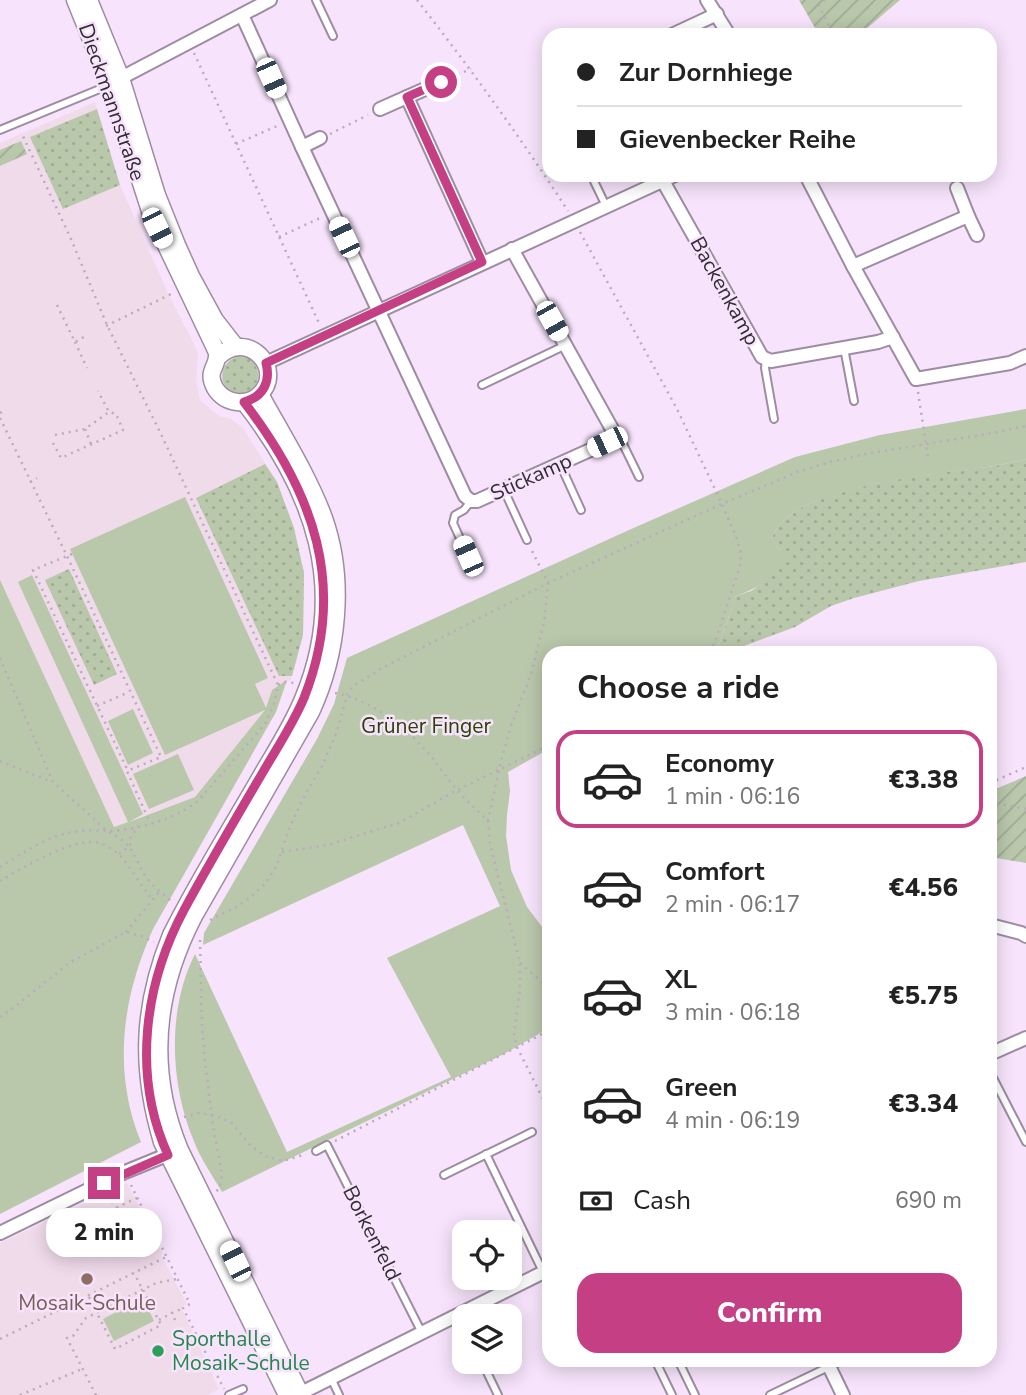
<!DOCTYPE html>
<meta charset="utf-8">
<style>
body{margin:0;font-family:"Nunito Sans",sans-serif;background:#f6f6f6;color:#222;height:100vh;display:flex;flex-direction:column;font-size:26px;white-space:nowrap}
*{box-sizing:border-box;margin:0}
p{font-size:23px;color:#767676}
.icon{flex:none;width:38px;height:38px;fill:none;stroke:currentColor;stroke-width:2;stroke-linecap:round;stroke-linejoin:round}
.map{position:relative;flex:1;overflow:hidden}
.panel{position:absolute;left:542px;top:646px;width:455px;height:721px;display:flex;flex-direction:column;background:#fff;border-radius:21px;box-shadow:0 4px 18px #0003}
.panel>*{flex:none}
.banner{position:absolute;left:542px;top:28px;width:455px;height:154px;border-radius:21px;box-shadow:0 4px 18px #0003;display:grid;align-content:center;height:154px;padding:0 35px;background:#fff}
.controls{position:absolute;left:452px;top:1220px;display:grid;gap:14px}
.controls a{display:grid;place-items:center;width:70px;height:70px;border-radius:14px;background:#fff;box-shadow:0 4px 18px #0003;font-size:35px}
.end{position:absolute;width:32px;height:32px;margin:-16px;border:9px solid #c43f83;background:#fff;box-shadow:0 0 0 4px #fff}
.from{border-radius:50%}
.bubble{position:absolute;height:49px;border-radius:21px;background:#fff;box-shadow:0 4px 18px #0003;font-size:23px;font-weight:800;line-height:49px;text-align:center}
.car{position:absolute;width:21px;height:42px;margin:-21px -10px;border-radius:9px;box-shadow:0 0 5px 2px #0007;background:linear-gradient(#fff 24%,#345 0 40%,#fff 0 76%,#345 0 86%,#fff 0)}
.banner b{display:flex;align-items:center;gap:24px;height:66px;font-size:26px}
.banner b+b{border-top:2px solid #e0e0e0}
.banner i{width:18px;height:18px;background:#222}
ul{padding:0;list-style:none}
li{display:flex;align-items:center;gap:21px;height:98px;margin:0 14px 10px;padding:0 21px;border:4px solid transparent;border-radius:21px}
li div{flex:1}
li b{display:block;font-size:26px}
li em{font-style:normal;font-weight:800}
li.current{border-color:#c43f83}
li>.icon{width:63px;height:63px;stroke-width:1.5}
h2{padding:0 35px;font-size:32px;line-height:84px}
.pay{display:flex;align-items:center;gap:18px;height:77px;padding:0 35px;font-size:26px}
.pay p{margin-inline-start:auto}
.cta{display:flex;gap:14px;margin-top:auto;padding:14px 35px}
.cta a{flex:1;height:80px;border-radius:21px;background:#c43f83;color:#fff;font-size:28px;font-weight:800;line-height:80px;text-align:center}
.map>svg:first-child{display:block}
.education{fill:#f0dbea}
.grass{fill:url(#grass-dots)}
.park{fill:#b9c7ab}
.garden{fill:url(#garden-furrows)}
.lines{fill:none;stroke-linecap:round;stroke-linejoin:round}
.service-casing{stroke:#9d8ca2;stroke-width:10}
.minor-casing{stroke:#9d8ca2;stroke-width:16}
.tertiary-casing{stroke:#9d8ca2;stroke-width:19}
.path{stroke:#baabbe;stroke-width:2.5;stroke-dasharray:2 5;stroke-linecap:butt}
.service{stroke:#fff;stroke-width:6}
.minor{stroke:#fff;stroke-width:12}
.tertiary{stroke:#fff;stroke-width:16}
.route{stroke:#c43f83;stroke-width:9}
.education-dot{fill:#8d6e63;stroke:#f7e4fc;stroke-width:2.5}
.leisure-dot{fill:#2e9e5b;stroke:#f7e4fc;stroke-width:2.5}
.labels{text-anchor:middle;stroke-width:5;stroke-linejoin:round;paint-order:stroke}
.street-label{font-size:21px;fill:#332c35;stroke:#f7e4fc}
.park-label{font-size:21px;fill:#2a4304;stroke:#f7e4fc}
.education-label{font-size:21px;fill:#785e54;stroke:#f7e4fc}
.leisure-label{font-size:21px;fill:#27864d;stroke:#f7e4fc;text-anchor:start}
</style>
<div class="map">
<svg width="1026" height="1395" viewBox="0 0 1026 1395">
<defs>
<pattern id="grass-dots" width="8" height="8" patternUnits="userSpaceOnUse" patternTransform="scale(1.75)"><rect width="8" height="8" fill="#b9c7ab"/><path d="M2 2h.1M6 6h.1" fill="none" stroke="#a0ab94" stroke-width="1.8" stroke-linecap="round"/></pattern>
<pattern id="garden-furrows" width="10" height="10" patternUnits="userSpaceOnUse" patternTransform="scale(1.75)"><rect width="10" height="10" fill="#b9c7ab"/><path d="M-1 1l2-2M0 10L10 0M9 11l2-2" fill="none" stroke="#a0ab94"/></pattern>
</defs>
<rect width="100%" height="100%" fill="#f7e4fc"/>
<!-- education -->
<g class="education">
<path d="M95 102 120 185 167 291 195 346 198 354 196 381 200 400 219 416 231 419 243 428 277 482 294 528 304 573 303 635 291 680 285 682 266 709 195 797 114 827 0 583V143Z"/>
<path d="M127 1183 162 1253 161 1255 187 1304 181 1307 219 1389 208 1395H0V1243Z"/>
</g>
<!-- grass -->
<g class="grass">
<path d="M97 109 120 185 63 209 30 137Z"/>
<path d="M239 356C266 358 263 395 239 393 216 391 217 361 239 356Z"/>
<path d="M1026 459V562L919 581 854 598 831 606 795 627 725 653H716L736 596 751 591 768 579 780 550 772 540C781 486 949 472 994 466 1005 464 1015 462 1026 459Z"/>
<path d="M265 464 277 482 294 528 304 573 303 635 292 676H279L196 498Z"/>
<path d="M69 569 117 674 94 685 45 580Z"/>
</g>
<!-- park -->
<g class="park">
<path d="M1026 409V459C1015 462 1005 464 994 466 949 473 781 486 772 540 777 546 783 552 782 559 782 577 750 591 736 596L716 653H550L549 749 508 772 510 791 507 815 506 836 511 870 527 907 549 936V1028L504 1054 222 1192C212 1175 200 1158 193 1139 170 1083 167 1009 195 954L287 1152 451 1077 387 958 500 906 463 825 203 945 204 933 317 739 334 704 347 658 629 530 795 457 880 435Z"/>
<path d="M185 497 268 678 255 684 266 708 272 690 287 680 276 712 153 929C122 998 112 1071 141 1142L0 1214V580L114 827 128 822 18 582 32 575 143 814 129 822 195 797 265 710 165 755 70 549Z"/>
<path d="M133 709 153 753 128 765 108 721Z"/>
<path d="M178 754 194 790 149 809 133 774Z"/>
<path d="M143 1298 154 1321 114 1341 103 1319Z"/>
</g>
<!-- garden -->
<g class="garden">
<path d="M799 0H900L859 35H819Z"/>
<path d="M21 141 27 154 0 166V150Z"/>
<path d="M1026 776V863L991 857V791Z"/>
</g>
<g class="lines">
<!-- service casing -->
<g class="service-casing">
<g id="service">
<path d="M316 0 333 36"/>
<path d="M0 130 107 86"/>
<path d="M591 175 606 206"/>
<path d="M844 348 854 401"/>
<path d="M766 359 765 368 774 419"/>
<path d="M482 385 566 345"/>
<path d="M612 435 621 440 639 477"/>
<path d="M560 464 581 510"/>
<path d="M504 490 527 540"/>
<path d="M468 556 453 523 455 515 464 510 471 501"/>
<path d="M990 1072 1026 1142"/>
<path d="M316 1151 327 1145 422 1333"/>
<path d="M486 1154 543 1272"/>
<path d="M444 1175 532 1132"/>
<path d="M458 1315 464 1326"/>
<path d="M655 1360 672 1395"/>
<path d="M678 1360 695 1395"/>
<path d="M482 1362 498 1395"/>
<path d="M331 1378 339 1395"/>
<path d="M229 1395 243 1389"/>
<path d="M770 1395 843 1360"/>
</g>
</g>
<!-- minor casing -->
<g class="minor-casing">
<g id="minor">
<path d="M707 0 729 35"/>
<path d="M242 15 302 147"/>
<path d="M672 35 717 14"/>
<path d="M121 78 270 0"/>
<path d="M441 82 407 97 482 262"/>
<path d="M380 109 407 97"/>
<path d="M320 138 302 147 465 496 471 501H477L608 442 612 435V429L512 249"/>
<path d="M806 175 853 266 916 379 1010 363 1026 356"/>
<path d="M663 181 762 357 771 361 878 342 893 337"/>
<path d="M957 188 968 216"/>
<path d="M853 266 968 216 977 235"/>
<path d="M266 363 675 175"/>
<path d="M990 925 1021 933 1026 936"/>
<path d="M990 1054 1026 1038"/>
<path d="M0 1233 125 1172 174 1152"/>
<path d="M826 1360 843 1395"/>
<path d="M297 1395 550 1269"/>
</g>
</g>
<!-- tertiary casing -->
<g class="tertiary-casing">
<g id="tertiary">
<path d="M75 0 109 84 151 214 214 346C215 349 218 353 217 356 217 368 206 371 215 388 220 396 228 401 237 402 245 403 252 401 258 396 287 371 248 327 218 357"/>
<path d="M89 0 121 78 157 195 177 245 191 276 215 320 236 347"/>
<path d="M260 394C282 434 308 475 324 518 346 580 338 654 311 712L194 916C155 991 147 1070 180 1150L301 1395"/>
<path d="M244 402C314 491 349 589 303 699 292 726 275 752 260 778 230 830 198 881 171 935 142 1006 140 1069 162 1142L287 1395"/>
</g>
</g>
<!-- path -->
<g class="path">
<path d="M417 0C470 68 521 138 568 211"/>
<path d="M825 0 819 6 834 35"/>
<path d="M194 53 319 323"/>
<path d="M451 77 471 69"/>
<path d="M330 134 368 115"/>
<path d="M236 144 277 126"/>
<path d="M580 232 677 409 722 504 737 539 741 554 740 566 716 639 710 653"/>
<path d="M279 237 320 218"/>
<path d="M57 305 75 342 84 337"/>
<path d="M106 326 173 293"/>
<path d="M75 342 87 368"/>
<path d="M918 392 928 456"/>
<path d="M0 413 6 410"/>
<path d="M0 418 67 556 161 757 127 771 150 823"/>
<path d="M85 429 91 444"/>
<path d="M55 435 85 429 109 412"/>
<path d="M53 443 61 458 123 430 116 414 109 412 98 391"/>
<path d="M30 482 37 478"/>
<path d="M72 554 33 570 127 769"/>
<path d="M0 658 53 782 107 831C136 845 131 855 147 878 154 888 164 894 172 902"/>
<path d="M278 685 285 682 295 683"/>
<path d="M335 693C372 700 405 727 430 755 439 766 447 779 457 790 467 801 478 811 488 821L490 844 520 963V990L514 1033 517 1047 550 1113"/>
<path d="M97 706 129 692"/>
<path d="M0 761 52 782"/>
<path d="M990 783 1026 767"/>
<path d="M990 802 1026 809"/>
<path d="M488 821 499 769 511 726 531 674 544 623 548 583 531 549"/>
<path d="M282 852 327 845 399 823 457 790 550 745"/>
<path d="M119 854 130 846V839L138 826"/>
<path d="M0 867C23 853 47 836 73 832 86 829 99 831 111 831 141 829 174 819 198 801L265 724 275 701 278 685 161 434 107 325 71 239 21 132"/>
<path d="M0 881C20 869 68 841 91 842 101 842 108 846 116 852 128 862 141 887 153 900"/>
<path d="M210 920 238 906 251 897 265 884 276 867 291 824 305 795 323 764 337 731 347 695 353 686 386 666 548 583 722 504 797 472 830 462 866 454 999 432 1026 426"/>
<path d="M126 932 159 892"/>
<path d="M200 940 202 1025 205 1062 213 1126 222 1174 220 1187 216 1192"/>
<path d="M520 963 550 989"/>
<path d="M0 1017 16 1006 69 963 126 932 141 936 154 942"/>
<path d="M184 1117 199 1113 212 1115 231 1122 250 1145 265 1156 283 1161 306 1154"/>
<path d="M335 1141 550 1030"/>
<path d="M131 1185 190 1304 183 1308 224 1389"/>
<path d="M109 1195 115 1208"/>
<path d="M88 1212 92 1219 137 1198"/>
<path d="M92 1219 98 1231 95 1232"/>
<path d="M89 1297 115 1349 161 1325 134 1273"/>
<path d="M159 1320 172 1313"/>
<path d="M175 1320 172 1313 183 1308"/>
<path d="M0 1339 166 1257"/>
<path d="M20 1395 82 1369"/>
<path d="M96 1395 67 1338 73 1336 86 1318 156 1283 177 1279"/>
</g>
<!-- service -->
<use href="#service" class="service"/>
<!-- minor -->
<use href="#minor" class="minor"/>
<!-- tertiary -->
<use href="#tertiary" class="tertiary"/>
</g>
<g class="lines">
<!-- route -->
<path class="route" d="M104 1183 168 1155C132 1076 144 985 184 910 209 864 236 818 263 772 277 748 293 724 304 698 348 587 314 493 244 402 263 397 271 382 266 363L482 262 407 97 441 82"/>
</g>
<!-- markers -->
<circle class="education-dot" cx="87" cy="1279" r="7"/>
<circle class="leisure-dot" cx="158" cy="1351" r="7"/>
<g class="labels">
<!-- street labels -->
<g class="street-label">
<text transform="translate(112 102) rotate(71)" y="7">Dieckmannstraße</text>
<text transform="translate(725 291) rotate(61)" y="7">Backenkamp</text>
<text transform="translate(531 477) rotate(-24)" y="7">Stickamp</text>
<text transform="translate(372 1233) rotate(63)" y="7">Borkenfeld</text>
</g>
<!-- park labels -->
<g class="park-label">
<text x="426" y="733">Grüner Finger</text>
</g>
<!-- education labels -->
<g class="education-label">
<text x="87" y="1310">Mosaik-Schule</text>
</g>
<!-- leisure labels -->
<g class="leisure-label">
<text x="172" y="1346">Sporthalle<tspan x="172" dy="24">Mosaik-Schule</tspan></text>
</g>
</g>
</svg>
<div class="controls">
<a><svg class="icon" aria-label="locate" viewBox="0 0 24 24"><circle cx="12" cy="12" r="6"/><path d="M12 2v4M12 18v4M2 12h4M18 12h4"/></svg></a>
<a><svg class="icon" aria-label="layers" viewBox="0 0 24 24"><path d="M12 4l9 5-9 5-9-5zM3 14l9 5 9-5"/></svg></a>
</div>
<i class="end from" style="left:441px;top:82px"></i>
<i class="end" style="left:104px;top:1183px"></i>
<div class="bubble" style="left:46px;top:1208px;width:116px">2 min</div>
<i class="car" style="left:271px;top:78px;rotate:156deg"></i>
<i class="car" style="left:157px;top:228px;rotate:154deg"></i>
<i class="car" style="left:344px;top:237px;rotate:335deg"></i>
<i class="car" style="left:552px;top:321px;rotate:151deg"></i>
<i class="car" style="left:607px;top:442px;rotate:245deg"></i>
<i class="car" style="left:468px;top:556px;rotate:336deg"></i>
<i class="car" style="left:235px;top:1261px;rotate:334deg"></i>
<div class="banner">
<b><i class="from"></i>Zur Dornhiege</b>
<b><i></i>Gievenbecker Reihe</b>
</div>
<section class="panel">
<h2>Choose a ride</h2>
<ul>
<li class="current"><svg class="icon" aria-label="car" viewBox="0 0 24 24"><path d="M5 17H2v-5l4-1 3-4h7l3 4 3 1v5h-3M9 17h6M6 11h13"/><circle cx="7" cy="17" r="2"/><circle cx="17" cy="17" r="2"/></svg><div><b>Economy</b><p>1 min · 06:16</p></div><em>€3.38</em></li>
<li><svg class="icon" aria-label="car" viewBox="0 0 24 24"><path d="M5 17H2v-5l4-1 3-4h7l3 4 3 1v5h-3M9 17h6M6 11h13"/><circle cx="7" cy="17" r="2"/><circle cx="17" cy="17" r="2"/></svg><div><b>Comfort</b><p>2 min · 06:17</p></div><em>€4.56</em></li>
<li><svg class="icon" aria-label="car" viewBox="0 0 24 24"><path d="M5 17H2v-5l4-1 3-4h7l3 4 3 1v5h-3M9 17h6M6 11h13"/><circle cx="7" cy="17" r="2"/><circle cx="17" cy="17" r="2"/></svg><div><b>XL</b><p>3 min · 06:18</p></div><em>€5.75</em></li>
<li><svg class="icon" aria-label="car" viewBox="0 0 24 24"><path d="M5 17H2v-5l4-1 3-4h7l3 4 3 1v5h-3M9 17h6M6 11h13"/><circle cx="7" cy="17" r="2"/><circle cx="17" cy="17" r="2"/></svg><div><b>Green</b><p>4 min · 06:19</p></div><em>€3.34</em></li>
</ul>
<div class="pay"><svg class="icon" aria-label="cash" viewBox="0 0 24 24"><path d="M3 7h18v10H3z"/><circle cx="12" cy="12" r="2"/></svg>Cash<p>690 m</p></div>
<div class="cta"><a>Confirm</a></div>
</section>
</div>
